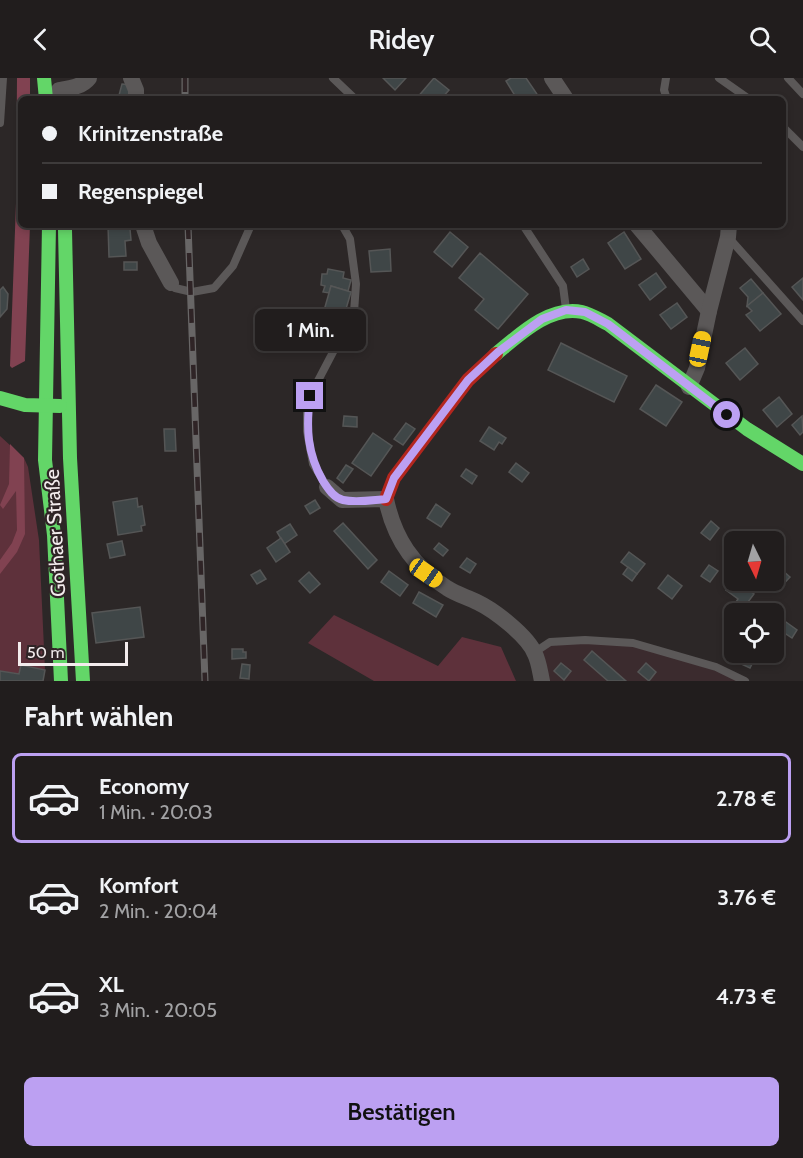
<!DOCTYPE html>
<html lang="de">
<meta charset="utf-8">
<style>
body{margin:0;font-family:Cabin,sans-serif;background:#2d2a2a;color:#f1f3f6;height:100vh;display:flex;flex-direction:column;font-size:22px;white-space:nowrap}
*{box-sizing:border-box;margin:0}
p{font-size:20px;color:#a2a2a4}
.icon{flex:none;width:33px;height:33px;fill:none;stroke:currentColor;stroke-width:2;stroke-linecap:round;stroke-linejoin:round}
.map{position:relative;height:603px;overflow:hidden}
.panel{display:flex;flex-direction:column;background:#211d1d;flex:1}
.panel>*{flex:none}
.guide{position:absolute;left:18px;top:18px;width:768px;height:132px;border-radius:9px;box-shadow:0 3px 9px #0003,0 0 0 2px #3e3b3b;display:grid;align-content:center;height:132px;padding:0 24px;background:#211d1d}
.needle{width:39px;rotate:175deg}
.fabs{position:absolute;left:724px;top:453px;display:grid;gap:12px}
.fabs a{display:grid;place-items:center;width:60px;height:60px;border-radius:9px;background:#211d1d;box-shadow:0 3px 9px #0003,0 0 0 2px #3e3b3b;font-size:30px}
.scale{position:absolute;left:18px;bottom:15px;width:110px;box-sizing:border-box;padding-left:6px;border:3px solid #f3eced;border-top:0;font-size:16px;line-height:21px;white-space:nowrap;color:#f3eced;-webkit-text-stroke:4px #2f2426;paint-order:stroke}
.end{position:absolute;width:27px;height:27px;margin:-14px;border:8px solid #bca0f2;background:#111;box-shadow:0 0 0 3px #111}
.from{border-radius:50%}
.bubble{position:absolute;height:42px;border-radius:9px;background:#211d1d;box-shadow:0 3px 9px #0003,0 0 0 2px #3e3b3b;font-size:20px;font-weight:600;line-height:42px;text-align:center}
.car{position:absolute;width:18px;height:36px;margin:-18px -9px;border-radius:8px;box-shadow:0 0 4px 2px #0007;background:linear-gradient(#f5c518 24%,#345 0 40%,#f5c518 0 76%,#345 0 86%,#f5c518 0)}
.guide b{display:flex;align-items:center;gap:21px;height:57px;font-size:22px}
.guide b+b{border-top:2px solid #3e3b3b}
.guide i{width:15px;height:15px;background:#f1f3f6}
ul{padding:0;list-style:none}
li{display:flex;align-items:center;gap:18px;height:90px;margin:0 12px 9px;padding:0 12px;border:3px solid transparent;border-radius:9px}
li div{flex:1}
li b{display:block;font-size:22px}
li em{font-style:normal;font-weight:600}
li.current{border-color:#bca0f2}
li>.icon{width:54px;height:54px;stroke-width:1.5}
h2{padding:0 24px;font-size:27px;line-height:72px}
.primary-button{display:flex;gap:12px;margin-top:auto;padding:12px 24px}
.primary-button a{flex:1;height:69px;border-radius:9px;background:#bca0f2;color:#111;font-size:24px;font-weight:600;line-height:69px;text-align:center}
header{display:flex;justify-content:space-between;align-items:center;height:78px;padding:0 24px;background:#211d1d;font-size:27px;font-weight:600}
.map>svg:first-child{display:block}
.built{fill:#3b2b2e}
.green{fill:#5e313b}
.water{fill:#814251}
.building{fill:#3f4647;stroke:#555656;stroke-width:1.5}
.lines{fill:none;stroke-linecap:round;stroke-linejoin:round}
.lane{stroke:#5b5858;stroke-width:8}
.street{stroke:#5b5858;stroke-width:16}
.fast{stroke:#63d668;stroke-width:14}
.jam{stroke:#b3261e;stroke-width:14}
.rail-casing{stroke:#686666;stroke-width:7}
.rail{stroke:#2f2426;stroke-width:4.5;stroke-dasharray:14;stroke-linecap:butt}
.route{stroke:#bca0f2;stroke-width:8}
.labels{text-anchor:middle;stroke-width:4.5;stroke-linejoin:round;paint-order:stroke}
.street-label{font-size:20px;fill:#f3eced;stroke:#2f2426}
</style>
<header><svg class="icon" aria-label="back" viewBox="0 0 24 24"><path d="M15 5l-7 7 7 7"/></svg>Ridey<svg class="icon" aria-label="search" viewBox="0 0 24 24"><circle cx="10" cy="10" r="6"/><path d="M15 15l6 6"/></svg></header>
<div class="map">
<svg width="803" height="603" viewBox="0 0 803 603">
<rect width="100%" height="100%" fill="#2c2727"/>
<!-- built -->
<path class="built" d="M550 564 633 565 745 603H542L535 574Z"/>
<!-- green -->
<g class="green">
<path d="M0 358 24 380 28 389 39 462 45 592 21 587 19 596 0 593Z"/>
<path d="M334 537 438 588 462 559 501 569 516 603H374L308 565Z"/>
</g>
<!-- water -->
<g class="water">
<path d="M17 0H30V21H21V147H30L25 283 12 290 10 288 16 125Z"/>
<path d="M10 366 24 380 25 456 17 474 0 496V482L12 465 17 452 16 413 3 431 0 427 9 406Z"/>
</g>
<!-- building -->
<g class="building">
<path d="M383 0H406L395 12Z"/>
<path d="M434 0 449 12 441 21H416Z"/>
<path d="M511 0H526L539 19 517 21 506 3Z"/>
<path d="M122 6 131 7 129 21H118Z"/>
<path d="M108 147H124V151H130L131 162 125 163 126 178 109 179Z"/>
<path d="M450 154 468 169 452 189 434 174Z"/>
<path d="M624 154 641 181 625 191 608 165Z"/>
<path d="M390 171 391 193 371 194 369 173Z"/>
<path d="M480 175 528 216 498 251 475 232 484 221 459 200Z"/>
<path d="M583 181 589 191 577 199 571 189Z"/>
<rect x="124" y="184" width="13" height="8"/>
<path d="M328 191 344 194 343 200 351 202 348 213 331 208 329 215 323 214 325 208 321 207 322 196H327Z"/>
<path d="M656 195 666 209 650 222 639 207Z"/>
<path d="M803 200V222L792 209Z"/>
<path d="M751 201 763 215 747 228 748 219 740 210Z"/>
<path d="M331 208 351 214 343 241 323 236Z"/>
<path d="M3 209 8 216 7 231 0 239V212Z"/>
<path d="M763 215 781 236 760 253 746 237 752 233 747 228Z"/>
<path d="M677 225 687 239 671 251 660 237Z"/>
<path d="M561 265 627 298 614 324 548 292Z"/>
<path d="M745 270 758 286 740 302 726 285Z"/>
<path d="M656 307 682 324 666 348 640 331Z"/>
<path d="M779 319 792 336 777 349 763 332Z"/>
<path d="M344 338 357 339V349L343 348Z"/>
<path d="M802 338 803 354 800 357 792 347Z"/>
<path d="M406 345 415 351 403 367 394 361Z"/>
<path d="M489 349 506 360 502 366 499 364 494 372 480 363Z"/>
<path d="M164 351H175L176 373H165Z"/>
<path d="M373 355 392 368 371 398 352 385Z"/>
<path d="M516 385 529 395 522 404 509 394Z"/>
<path d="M346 387 353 391 343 405 337 400Z"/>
<path d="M466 391 477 398 472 406 461 398Z"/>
<path d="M137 420 138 429 142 428 145 447 141 448 142 453 118 457 113 424Z"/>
<path d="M315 422 320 430 310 436 305 428Z"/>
<path d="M436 426 450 436 441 449 427 440Z"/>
<path d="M711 443 719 450 710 462 701 455Z"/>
<path d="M343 445 377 482 368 491 334 453Z"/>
<path d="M290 446 297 457 284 466 277 454Z"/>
<path d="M281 460 290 474 276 484 267 470Z"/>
<path d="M122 463 125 477 110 480 107 466Z"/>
<path d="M439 465 448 472 443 478 434 471Z"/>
<path d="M629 474 645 486 637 496 621 484Z"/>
<path d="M467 480 476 486 470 495 460 489Z"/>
<path d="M709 487 718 493 710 504 701 498Z"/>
<path d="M628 489 637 496 632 503 623 496Z"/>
<path d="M260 492 266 501 257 506 251 497Z"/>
<path d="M782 492 790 499 777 513 769 506Z"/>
<path d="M389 493 408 507 400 518 381 504Z"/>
<path d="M309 494 320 506 310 515 299 503Z"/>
<path d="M668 497 682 508 672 521 658 510Z"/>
<path d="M734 502 754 516 742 532 734 527 738 521 726 512Z"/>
<path d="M419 514 443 527 436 539 413 525Z"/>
<path d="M140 529 144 559 96 565 92 535Z"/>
<path d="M786 544 797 552 792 560 780 552Z"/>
<path d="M232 571H243V574H246V580L232 581Z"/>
<path d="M592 573 626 603H608L584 582Z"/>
<path d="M744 576 754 582 750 590 739 585Z"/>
<path d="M561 585 571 593 564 602 554 593Z"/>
<path d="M646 585 656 594 649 603 638 594Z"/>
<path d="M242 586 250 587 249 601 240 600Z"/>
<path d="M21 587 45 592 43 603H0V593L19 596Z"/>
</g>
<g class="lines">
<!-- lane -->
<g class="lane">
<path d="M333 0 355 21"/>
<path d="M666 0 664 12 667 21"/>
<path d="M719 0 749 21"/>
<path d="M788 0 803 16"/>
<path d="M0 45 3 0"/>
<path d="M783 49 803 69"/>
<path d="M523 147 563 208 566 231"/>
<path d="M728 159 803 243"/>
<path d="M171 205 175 210 192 214 214 210 233 188 251 147"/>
<path d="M327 409 313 386 307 353V335L310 318 354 234 356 206 350 161 342 147"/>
<path d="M535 574 550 564 585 562 633 565 716 589 745 603"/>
</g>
<!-- street -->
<g class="street">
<path d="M131 0 136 12V21"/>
<path d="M552 0 566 21"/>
<path d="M59 12C70 10 82 9 89 0"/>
<path d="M143 147 149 165 171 205"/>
<path d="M637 147 709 233"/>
<path d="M689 309 697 290 709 233 728 159 729 147"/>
<path d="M327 409 342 422 386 421C394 460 413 489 447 510 456 516 467 519 477 524 494 532 528 558 535 576 539 584 540 594 542 603"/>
</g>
<!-- fast -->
<g class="fast">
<path d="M44 0 46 21"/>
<path d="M49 147 45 382 54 457 61 603"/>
<path d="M65 152 70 380 83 603"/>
<path d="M496 276C519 257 550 227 582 234 591 236 600 242 608 246L747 351 803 386"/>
<path d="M0 320 25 327 60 328"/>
</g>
<!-- jam -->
<path class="jam" d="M386 421 394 400 468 302 496 276"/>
<!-- rail casing -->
<g class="rail-casing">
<g id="rail">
<path d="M185 0V21"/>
<path d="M188 147 205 603"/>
</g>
</g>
<!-- rail -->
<use href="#rail" class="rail"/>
</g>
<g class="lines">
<!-- route -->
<path class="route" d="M310 318C306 350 307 375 323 403 328 411 334 420 343 422 357 425 372 422 386 421L394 400 468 302 498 274 542 241 566 232 585 234 608 246 727 337"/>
</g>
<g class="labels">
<!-- street labels -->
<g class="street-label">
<text transform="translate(55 455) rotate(-93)" y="7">Gothaer Straße</text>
</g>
</g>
</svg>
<div class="fabs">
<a><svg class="needle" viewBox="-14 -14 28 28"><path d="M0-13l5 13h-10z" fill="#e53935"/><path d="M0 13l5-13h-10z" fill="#a2a2a4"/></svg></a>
<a><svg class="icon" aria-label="locate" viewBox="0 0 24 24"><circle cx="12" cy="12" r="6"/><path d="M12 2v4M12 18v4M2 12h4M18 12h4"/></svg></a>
</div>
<div class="scale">50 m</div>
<i class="end from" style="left:727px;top:337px"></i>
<i class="end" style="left:310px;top:318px"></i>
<div class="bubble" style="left:255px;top:231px;width:111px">1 Min.</div>
<i class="car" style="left:700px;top:271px;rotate:12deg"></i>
<i class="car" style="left:426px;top:495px;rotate:125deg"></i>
<div class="guide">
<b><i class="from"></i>Krinitzenstraße</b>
<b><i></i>Regenspiegel</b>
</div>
</div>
<section class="panel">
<h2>Fahrt wählen</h2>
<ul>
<li class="current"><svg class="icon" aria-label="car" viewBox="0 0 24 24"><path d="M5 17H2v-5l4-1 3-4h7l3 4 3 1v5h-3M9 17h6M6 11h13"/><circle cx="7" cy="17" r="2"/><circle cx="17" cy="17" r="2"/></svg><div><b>Economy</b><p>1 Min. · 20:03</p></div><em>2.78 €</em></li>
<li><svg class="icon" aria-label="car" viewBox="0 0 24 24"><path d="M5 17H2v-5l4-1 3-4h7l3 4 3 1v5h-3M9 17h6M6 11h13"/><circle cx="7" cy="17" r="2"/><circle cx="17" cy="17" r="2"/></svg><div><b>Komfort</b><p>2 Min. · 20:04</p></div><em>3.76 €</em></li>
<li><svg class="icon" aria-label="car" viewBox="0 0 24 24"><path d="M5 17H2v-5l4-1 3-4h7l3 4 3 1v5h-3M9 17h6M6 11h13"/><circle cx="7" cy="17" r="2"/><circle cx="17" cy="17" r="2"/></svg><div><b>XL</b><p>3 Min. · 20:05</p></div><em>4.73 €</em></li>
</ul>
<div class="primary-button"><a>Bestätigen</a></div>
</section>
